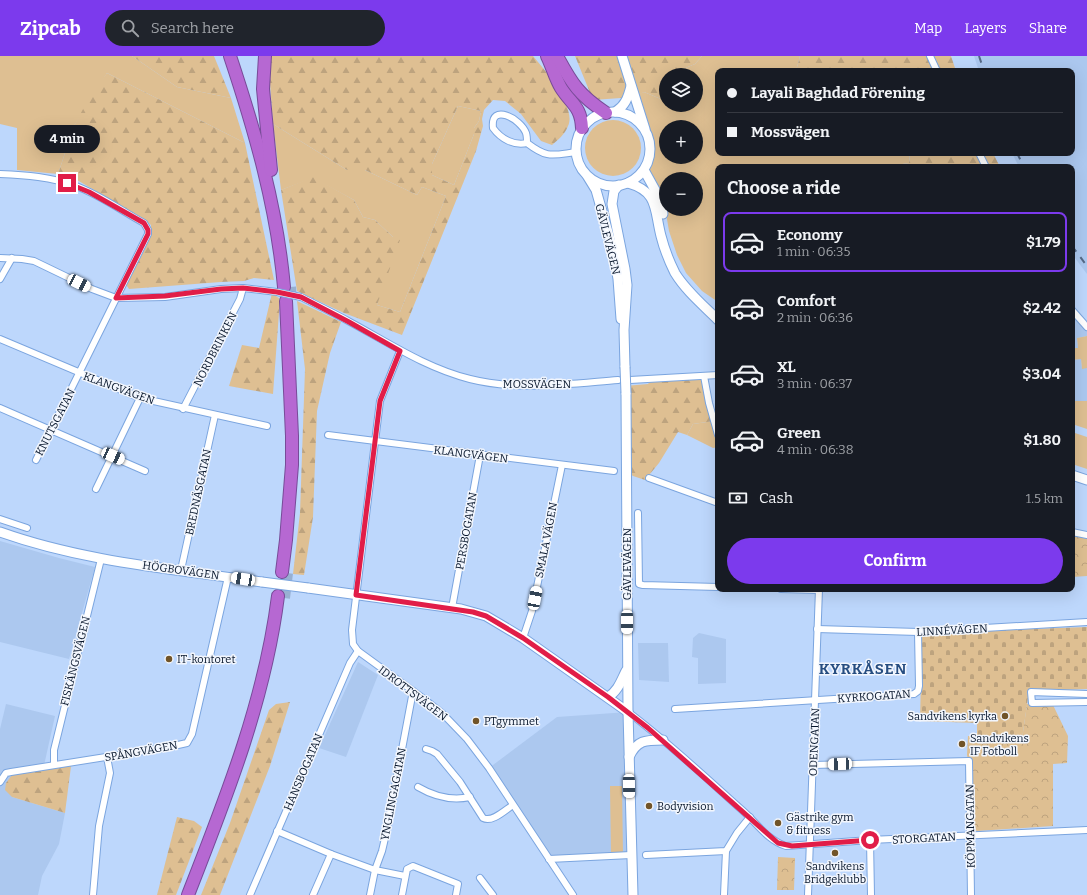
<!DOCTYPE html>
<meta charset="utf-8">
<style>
body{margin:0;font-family:Bitter,serif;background:#20242c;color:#f1f3f6;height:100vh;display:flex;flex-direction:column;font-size:15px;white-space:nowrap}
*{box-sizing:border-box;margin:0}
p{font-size:13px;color:#9ea1a6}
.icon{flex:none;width:22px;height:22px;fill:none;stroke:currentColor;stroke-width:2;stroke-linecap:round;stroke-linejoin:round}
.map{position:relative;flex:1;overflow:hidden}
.details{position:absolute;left:715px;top:108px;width:360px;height:428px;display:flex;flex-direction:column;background:#171b24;border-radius:8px;box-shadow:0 4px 16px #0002}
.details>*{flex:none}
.hud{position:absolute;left:715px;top:12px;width:360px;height:88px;border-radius:8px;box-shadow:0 4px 16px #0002;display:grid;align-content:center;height:88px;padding:0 12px;background:#171b24}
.fabs{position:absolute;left:659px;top:12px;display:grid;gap:8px}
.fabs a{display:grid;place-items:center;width:44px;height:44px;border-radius:50%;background:#171b24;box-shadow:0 4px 16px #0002;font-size:20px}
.end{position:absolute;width:18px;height:18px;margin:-9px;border:5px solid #e11d48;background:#fff;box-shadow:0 0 0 2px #fff}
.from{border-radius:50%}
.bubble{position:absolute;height:28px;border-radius:14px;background:#171b24;box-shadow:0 4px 16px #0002;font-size:13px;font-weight:700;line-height:28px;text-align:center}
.car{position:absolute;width:12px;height:24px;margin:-12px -6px;border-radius:5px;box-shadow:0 0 3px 1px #0007;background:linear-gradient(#fff 24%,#345 0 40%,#fff 0 76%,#345 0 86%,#fff 0)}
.hud b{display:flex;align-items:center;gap:14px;height:38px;font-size:15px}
.hud b+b{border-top:1px solid #363941}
.hud i{width:10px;height:10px;background:#f1f3f6}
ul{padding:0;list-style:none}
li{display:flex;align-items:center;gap:12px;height:60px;margin:0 8px 6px;padding:0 4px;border:2px solid transparent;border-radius:8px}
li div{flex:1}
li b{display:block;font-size:15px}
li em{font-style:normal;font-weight:700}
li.on{border-color:#7c3aed}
li>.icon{width:36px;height:36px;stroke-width:1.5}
h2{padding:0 12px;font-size:18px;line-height:48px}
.pay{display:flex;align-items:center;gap:10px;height:44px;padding:0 12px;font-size:15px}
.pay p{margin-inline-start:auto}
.action{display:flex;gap:8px;margin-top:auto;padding:8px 12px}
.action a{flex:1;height:46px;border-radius:24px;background:#7c3aed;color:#fff;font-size:16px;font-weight:700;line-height:46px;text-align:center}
header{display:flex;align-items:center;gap:24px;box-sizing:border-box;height:56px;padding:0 20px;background:#7c3aed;color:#fff}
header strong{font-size:19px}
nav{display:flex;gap:22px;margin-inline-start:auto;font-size:14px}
.search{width:280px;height:36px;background:#20242c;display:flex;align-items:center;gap:10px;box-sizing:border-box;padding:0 14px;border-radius:22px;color:#9ea1a6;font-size:15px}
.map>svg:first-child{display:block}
.built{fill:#acc8ef}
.grass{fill:#debf92;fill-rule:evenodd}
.forest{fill:url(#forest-firs);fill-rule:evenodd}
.cemetery{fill:url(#cemetery-stones)}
.park{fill:url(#park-crowns)}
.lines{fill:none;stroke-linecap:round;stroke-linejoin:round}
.highway-tunnel{stroke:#98b0d2;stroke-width:12;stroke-dasharray:12 6;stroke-linecap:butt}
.street-casing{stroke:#7ba5df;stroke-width:8}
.secondary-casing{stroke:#7ba5df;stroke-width:11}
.highway-casing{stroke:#784b98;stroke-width:14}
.street{stroke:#fff;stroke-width:6}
.secondary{stroke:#fff;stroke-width:9}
.highway{stroke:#b668d2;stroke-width:12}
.rail{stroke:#556986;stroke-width:2;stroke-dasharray:7 7;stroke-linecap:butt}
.street-bridge-casing{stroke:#7ba5df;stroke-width:8;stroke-linecap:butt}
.secondary-bridge-casing{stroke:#7ba5df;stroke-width:11;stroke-linecap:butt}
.street-bridge{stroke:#fff;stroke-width:6}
.secondary-bridge{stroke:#fff;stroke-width:9}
.route{stroke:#e11d48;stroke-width:5}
.poi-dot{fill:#715428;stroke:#f2f6fd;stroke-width:1.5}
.labels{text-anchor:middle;stroke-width:3;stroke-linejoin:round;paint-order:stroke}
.street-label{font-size:11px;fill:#06152b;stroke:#f2f6fd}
.poi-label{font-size:11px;fill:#06152b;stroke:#f2f6fd;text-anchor:start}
.district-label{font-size:15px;font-weight:bold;letter-spacing:1px;fill:#264d80;stroke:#f2f6fd}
</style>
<header>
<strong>Zipcab</strong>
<div class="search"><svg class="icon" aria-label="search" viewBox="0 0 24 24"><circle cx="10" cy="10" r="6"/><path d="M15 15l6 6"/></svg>Search here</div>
<nav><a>Map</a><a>Layers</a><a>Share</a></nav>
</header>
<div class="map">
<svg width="1087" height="839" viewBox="0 0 1087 839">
<defs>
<pattern id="forest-firs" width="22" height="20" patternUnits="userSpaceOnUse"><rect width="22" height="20" fill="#debf92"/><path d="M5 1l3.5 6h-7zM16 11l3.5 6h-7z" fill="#bda37e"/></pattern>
<pattern id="cemetery-stones" width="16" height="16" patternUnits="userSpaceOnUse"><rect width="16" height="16" fill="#debf92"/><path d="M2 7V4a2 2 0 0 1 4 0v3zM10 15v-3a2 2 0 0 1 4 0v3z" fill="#bda37e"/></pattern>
<pattern id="park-crowns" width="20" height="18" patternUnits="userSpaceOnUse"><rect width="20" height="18" fill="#debf92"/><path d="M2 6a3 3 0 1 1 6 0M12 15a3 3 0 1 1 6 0" fill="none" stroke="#bda37e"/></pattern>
</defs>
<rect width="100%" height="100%" fill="#bdd7fc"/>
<!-- built -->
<g class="built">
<path d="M974 0H1087V218L1072 198V111H1019L1012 97H1072V15H979Z"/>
<path d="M1072 254 1087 271V280L1077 282 1078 292H1072Z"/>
<path d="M1081 303 1082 312H1087V345H1072V304Z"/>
<path d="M0 485 59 502 95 511 69 603 0 586Z"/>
<path d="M699 577 726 583V627L698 628V602L692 601 693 582Z"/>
<path d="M638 587H668L669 626 639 624Z"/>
<path d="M358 606 378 619 346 701 319 692Z"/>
<path d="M6 648 55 660 43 714 12 719V741L65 757 59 788 42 820 38 839H0V673Z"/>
<path d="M628 656 631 799 549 803 489 712 557 661Z"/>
</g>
<!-- grass -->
<g class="grass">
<path d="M0 0H132L177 31 231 42 245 87 107 17 74 70 58 118 17 114V72L0 68Z"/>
<path d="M702 0H800L796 15H718V97H910L909 107 883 111H718V246L702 235 686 217 677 199 669 175 663 139 644 114C654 93 648 80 641 59L644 56 639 38 644 36 661 43 666 41V49H696V19H680L683 13 695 8ZM666 71H696V101H666ZM666 123H696V153H666Z"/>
<path d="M458 50 481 55 479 65 474 72V78L454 129 432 119V108Z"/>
<circle cx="613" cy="92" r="28"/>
<path d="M273 68 347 114H365L417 139 422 131 446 140 400 256 377 249 393 181 375 164 363 161 354 144 313 122 281 134Z"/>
<path d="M1087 280V312L1082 313 1081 303 1072 304V292H1078L1077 282Z"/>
<path d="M1072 345H1087V373L1072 368Z"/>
<path d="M714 365 718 379V391L713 392 687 379 693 368Z"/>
<path d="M1072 376 1087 381V413L1072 408Z"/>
<path d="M610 730H622L623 799 611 800Z"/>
</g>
<!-- forest -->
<g class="forest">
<path d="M132 0H214L231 42 177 31Z"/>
<path d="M270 0H533C545 14 577 52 568 70 565 78 558 84 552 89L541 85 521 58 505 45 493 44 484 54 482 63 483 70 476 95 402 279 344 257 297 235 281 134 313 121 354 144 363 161 375 164 393 181 400 184 377 249 400 256 446 140 422 131 417 139 365 114H347L273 68 269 14ZM458 50 481 55 479 65 474 72V78L454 129 432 119V108Z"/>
<path d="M575 0H702L695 8 683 13 680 19H666V41L661 43 644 36 635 41 593 44Z"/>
<path d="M800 0H951L956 15H796Z"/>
<path d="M107 17 245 87 274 224 254 222 244 225 221 226 129 233 125 227C134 211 152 188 151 169L144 163 77 124 58 118 74 70 90 40Z"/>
<path d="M910 97H993L1000 111H883L909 107Z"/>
<path d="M272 237 280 243 273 338 229 330 242 289 259 292Z"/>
<path d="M297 245 341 266 330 297 317 355 313 461 304 519 293 518 300 457 305 313Z"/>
<path d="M704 320 714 365 693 368 687 379 678 376 659 407 645 424 633 420 626 415 625 330 648 328 652 323Z"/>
<path d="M290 646 270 710 220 839H201L230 767 269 654 276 648Z"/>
<path d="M71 710 65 757 12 741 5 734 6 727 12 719Z"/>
<path d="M177 761 194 765 202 771 176 839H157Z"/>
</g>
<!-- cemetery -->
<path class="cemetery" d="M1087 571V633L1029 635 1022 683 977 685V667L920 665 922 577Z"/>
<!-- park -->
<g class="park">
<path d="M1072 479 1087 483V520L1072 521Z"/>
<path d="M1027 648 1053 649 1068 680 1067 707 1053 708V770L977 775 970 772 969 708 967 699 968 680H977L978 685 1022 683Z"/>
<path d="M778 801 795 802 794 834H777Z"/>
</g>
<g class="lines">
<!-- highway-tunnel -->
<g class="highway-tunnel">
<path d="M290 231 291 246"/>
<path d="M284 542 287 517"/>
</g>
<!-- street casing -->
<g class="street-casing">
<g id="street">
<path d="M930 0 937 15"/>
<path d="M527 87C514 90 501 83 493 72 490 46 521 63 526 77 527 80 527 84 527 87 548 103 552 99 577 96"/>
<path d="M979 97 986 111"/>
<path d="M0 118C26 119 51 121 76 130 100 139 122 155 144 167L148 174V178L36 404"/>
<path d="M0 202 22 203 34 205 92 233 116 242 165 241 221 233 243 232 277 236"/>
<path d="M0 223 12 202"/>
<path d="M301 241C317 249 334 257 350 266 389 287 426 312 470 323 518 335 568 328 618 324"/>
<path d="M1072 254 1087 271"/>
<path d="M0 283 140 342 267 370"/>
<path d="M400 295 380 345 352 574 353 588 358 595 424 643 443 658 467 683 489 712 573 839"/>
<path d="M704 320 709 347 718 379"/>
<path d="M630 324 718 319"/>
<path d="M0 352 145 415"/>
<path d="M183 353 240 243 243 232"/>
<path d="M328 379 614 415"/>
<path d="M649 422 718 447"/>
<path d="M96 433 140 342"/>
<path d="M638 457 639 528 643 529 718 531"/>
<path d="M0 463 27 472"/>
<path d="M1072 476 1087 479"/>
<path d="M181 514 215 359"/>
<path d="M781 533 819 534"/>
<path d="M452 552 480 399"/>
<path d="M817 573 918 576 1087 566"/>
<path d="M523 582 532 555 562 409"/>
<path d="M1087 638 1031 636 1032 647 1087 646"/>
<path d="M675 653 914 638 918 635 919 630 918 576"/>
<path d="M628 656C668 686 704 720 742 754 756 766 768 785 786 790L870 784 1087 774"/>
<path d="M426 693 432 695 437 698 460 726 483 762C492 767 505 754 513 749"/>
<path d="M54 708V694L101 503"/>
<path d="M813 709 969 705 971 839"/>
<path d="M0 726 6 717 11 716 169 691 187 687 192 678 228 521"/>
<path d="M418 731C435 741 451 745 470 741"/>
<path d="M277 775 331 798 375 814 405 820"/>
<path d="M870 784 871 839"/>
<path d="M646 799 726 795 737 777 750 761"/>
<path d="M549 803 631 799"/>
<path d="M480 822 493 839"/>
<path d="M93 839 99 770 110 717 107 701"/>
<path d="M250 839 350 607 358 595"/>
<path d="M313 839 331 798"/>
<path d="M370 839 375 814 382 795 386 778 413 635"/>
<path d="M402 839 407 813 413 810 458 828 456 839"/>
<path d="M724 839 726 795"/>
<path d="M808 839 819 533"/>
</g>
</g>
<!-- secondary casing -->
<g class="secondary-casing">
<g id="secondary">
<path d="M622 0 645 73"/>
<path d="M615 56C625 50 628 42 631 30"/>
<circle cx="613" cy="93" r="37"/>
<path d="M644 114 660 143 663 158"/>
<path d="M588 121 596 134 613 194 618 223 621 263"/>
<path d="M628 127C659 136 654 153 661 180 664 192 669 205 675 217 686 235 703 249 718 264"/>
<path d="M619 129 614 135 612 148 625 213 627 229 624 274 625 311"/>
<path d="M626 337 628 656 633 839"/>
<path d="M1072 419 1087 424"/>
<path d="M0 476C84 506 174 513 262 526"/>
<path d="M308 532 461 553 486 560 523 582 628 656"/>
<path d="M608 641C618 635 621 625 626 615"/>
<path d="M629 701C637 684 645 684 663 684"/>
</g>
</g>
<!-- highway casing -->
<g class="highway-casing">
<g id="highway">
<path d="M230 0C255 75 277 152 284 231"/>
<path d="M265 0 263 33 271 114"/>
<path d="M547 0C552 10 555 22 561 32 571 48 581 50 582 72"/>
<path d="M557 0C572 28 579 39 606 57"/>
<path d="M282 516 286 484 292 409V380L286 245"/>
<path d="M188 839C226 742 265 644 278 540"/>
</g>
</g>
<!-- street -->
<use href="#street" class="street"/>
<!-- secondary -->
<use href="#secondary" class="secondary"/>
<!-- highway -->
<use href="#highway" class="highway"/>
<!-- rail -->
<g class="rail">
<path d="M979 0 984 15"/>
<path d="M1017 97 1024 111"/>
<path d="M1072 190 1087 210"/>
</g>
<!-- street-bridge casing -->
<g class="street-bridge-casing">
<path id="street-bridge" d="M277 236 301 241"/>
</g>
<!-- secondary-bridge casing -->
<g class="secondary-bridge-casing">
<g id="secondary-bridge">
<path d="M625 311 626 337"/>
<path d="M262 526 308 532"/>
</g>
</g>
<!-- street-bridge -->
<use href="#street-bridge" class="street-bridge"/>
<!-- secondary-bridge -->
<use href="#secondary-bridge" class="secondary-bridge"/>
</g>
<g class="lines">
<!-- route -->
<path class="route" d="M67 127 89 136 144 167 148 174V178L116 242 165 240 221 233 243 232 277 236 301 241 349 266 400 295 380 345 356 539 473 556 486 560 523 582 608 641 648 672 778 787 792 790 870 784"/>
</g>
<!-- markers -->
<g class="poi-dot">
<circle cx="169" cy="603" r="4"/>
<circle cx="1005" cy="660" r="4"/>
<circle cx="476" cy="665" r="4"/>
<circle cx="962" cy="688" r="4"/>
<circle cx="649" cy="750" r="4"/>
<circle cx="778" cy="767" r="4"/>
<circle cx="835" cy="797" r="4"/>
</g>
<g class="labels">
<!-- street labels -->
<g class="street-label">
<text transform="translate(608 183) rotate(76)" y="4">GÄVLEVÄGEN</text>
<text transform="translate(215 293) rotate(-63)" y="4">NORDBRINKEN</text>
<text x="537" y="332">MOSSVÄGEN</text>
<text transform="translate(119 332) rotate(20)" y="4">KLANGVÄGEN</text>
<text transform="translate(55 366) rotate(-63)" y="4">KNUTSGATAN</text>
<text transform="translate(471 398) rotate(7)" y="4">KLANGVÄGEN</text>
<text transform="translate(198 436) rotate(-78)" y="4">BREDNÄSGATAN</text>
<text transform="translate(466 475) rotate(-80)" y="4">PERSBOGATAN</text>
<text transform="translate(546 484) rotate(-79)" y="4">SMALA VÄGEN</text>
<text transform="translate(627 508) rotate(-90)" y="4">GÄVLEVÄGEN</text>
<text transform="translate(181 514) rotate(8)" y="4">HÖGBOVÄGEN</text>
<text transform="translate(952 574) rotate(-3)" y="4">LINNÉVÄGEN</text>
<text transform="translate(75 605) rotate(-76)" y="4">FISKÄNGSVÄGEN</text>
<text transform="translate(413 637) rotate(37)" y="4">IDROTTSVÄGEN</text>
<text transform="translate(874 640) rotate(-4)" y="4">KYRKOGATAN</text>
<text transform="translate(814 686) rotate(-88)" y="4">ODENGATAN</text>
<text transform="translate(141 695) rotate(-10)" y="4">SPÅNGVÄGEN</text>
<text transform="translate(303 716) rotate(-67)" y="4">HANSBOGATAN</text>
<text transform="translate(393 738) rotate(-79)" y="4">YNGLINGAGATAN</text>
<text transform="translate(970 770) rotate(-91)" y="4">KÖPMANGATAN</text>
<text transform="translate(924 782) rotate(-3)" y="4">STORGATAN</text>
</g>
<!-- poi labels -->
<g class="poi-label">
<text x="177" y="607">IT-kontoret</text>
<text x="997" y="664" text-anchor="end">Sandvikens kyrka</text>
<text x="484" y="669">PTgymmet</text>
<text x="970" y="686">Sandvikens<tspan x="970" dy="13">IF Fotboll</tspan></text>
<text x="657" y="754">Bodyvision</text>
<text x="786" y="765">Gästrike gym<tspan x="786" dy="13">&amp; fitness</tspan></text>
<text x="835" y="814" text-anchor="middle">Sandvikens<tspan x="835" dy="13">Bridgeklubb</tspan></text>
</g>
<!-- district labels -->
<g class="district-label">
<text x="863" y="618">KYRKÅSEN</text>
</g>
</g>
</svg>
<div class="fabs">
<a><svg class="icon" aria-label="layers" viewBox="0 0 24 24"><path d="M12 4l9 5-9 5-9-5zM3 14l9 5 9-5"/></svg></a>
<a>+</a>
<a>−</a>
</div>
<i class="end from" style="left:870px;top:784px"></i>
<i class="end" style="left:67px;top:127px"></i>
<div class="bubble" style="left:34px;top:69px;width:66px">4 min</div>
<i class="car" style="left:79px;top:227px;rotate:116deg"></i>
<i class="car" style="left:113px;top:400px;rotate:114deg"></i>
<i class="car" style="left:243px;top:523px;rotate:279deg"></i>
<i class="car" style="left:535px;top:542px;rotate:11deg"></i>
<i class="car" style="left:627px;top:566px;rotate:180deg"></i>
<i class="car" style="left:840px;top:708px;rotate:268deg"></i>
<i class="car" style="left:629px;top:730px;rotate:179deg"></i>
<div class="hud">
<b><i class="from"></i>Layali Baghdad Förening</b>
<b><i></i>Mossvägen</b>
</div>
<section class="details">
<h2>Choose a ride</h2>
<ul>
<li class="on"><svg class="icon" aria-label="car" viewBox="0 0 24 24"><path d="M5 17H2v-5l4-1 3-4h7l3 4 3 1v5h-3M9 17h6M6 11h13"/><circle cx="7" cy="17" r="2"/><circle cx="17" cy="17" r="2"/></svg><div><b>Economy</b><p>1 min · 06:35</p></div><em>$1.79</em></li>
<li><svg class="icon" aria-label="car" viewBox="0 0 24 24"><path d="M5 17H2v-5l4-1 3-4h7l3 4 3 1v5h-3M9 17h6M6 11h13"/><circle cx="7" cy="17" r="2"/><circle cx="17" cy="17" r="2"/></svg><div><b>Comfort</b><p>2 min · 06:36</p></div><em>$2.42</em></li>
<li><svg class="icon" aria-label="car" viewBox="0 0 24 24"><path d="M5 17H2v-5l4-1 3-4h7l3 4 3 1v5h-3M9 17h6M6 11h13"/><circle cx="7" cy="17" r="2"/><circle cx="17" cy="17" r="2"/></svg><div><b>XL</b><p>3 min · 06:37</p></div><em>$3.04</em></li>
<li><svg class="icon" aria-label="car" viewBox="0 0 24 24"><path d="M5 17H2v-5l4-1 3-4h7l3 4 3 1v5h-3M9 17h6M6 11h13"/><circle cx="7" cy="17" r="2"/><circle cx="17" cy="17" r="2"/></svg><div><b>Green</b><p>4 min · 06:38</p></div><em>$1.80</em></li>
</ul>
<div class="pay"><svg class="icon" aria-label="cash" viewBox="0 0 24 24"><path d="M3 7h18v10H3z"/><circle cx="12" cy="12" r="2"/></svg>Cash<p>1.5 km</p></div>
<div class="action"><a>Confirm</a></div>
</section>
</div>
